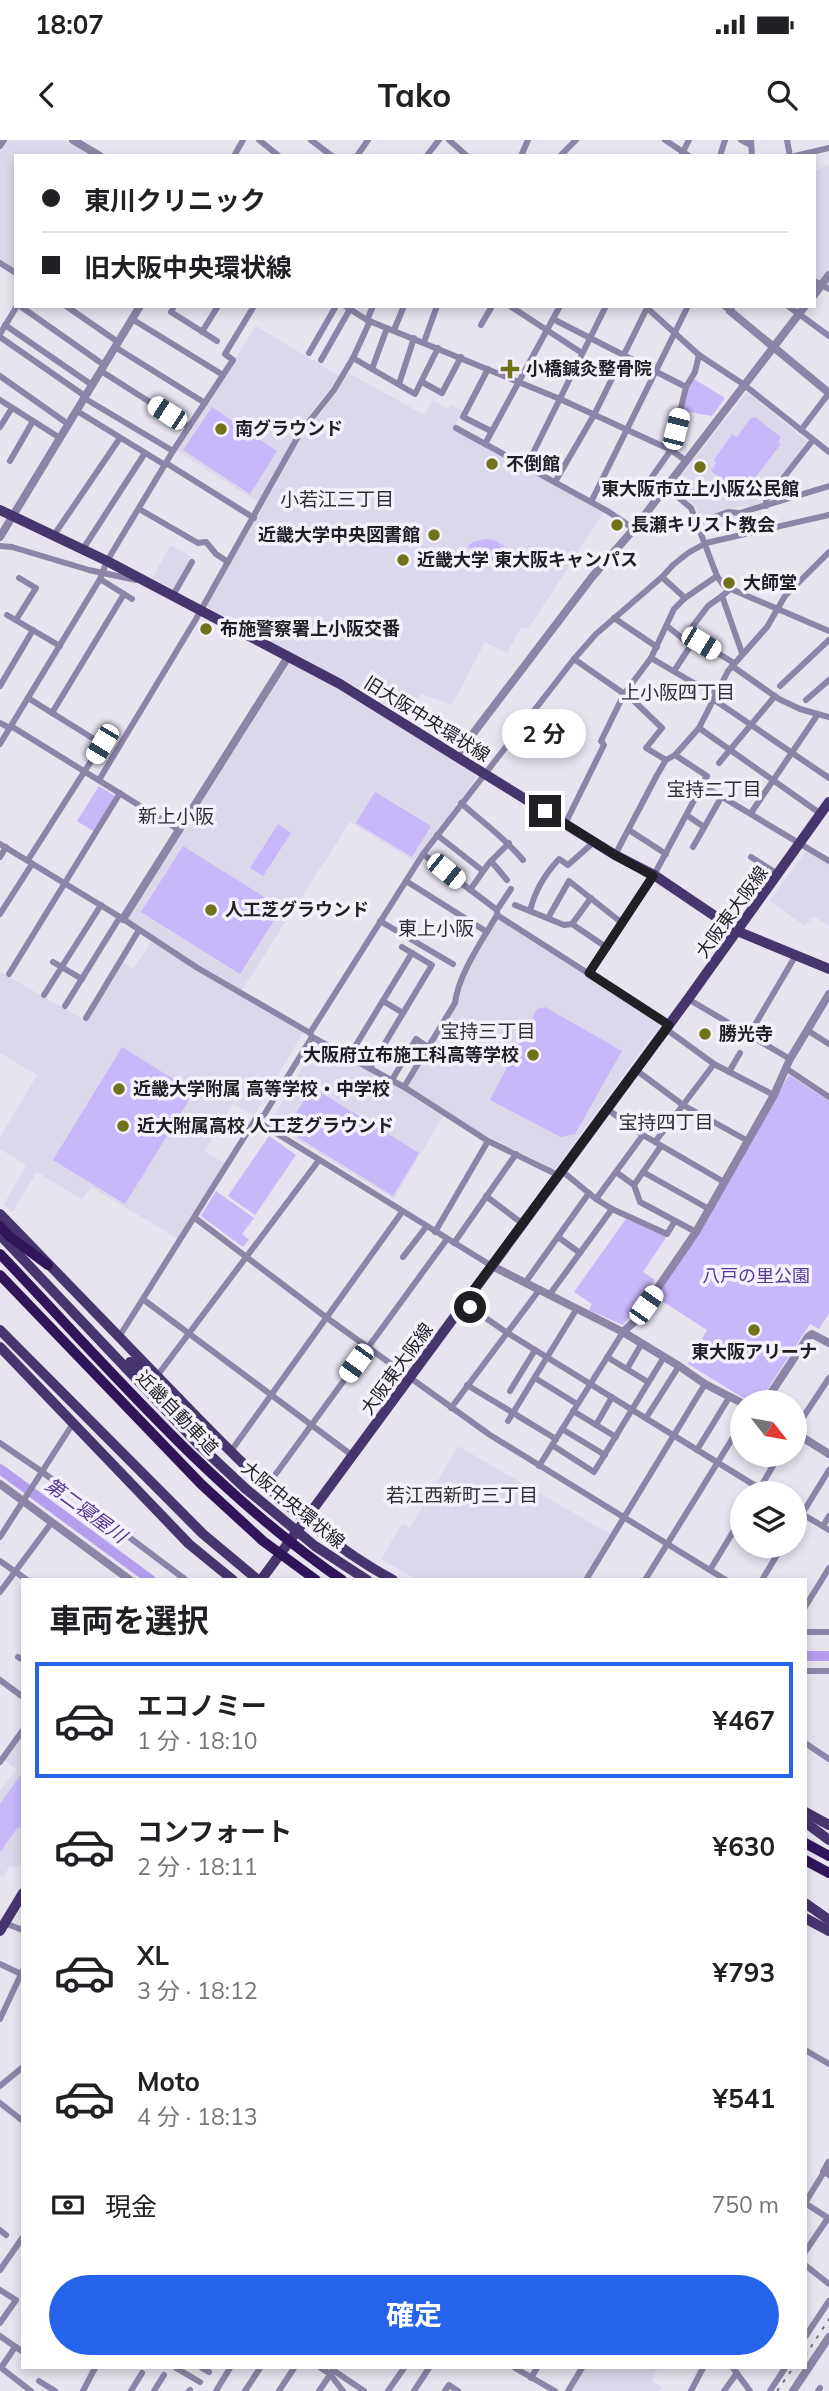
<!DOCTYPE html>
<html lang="ja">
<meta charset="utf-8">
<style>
body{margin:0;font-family:Mulish,"Noto Sans JP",sans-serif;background:#f6f6f6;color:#202124;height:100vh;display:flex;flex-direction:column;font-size:26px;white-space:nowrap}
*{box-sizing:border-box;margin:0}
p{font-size:23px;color:#757577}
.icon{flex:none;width:38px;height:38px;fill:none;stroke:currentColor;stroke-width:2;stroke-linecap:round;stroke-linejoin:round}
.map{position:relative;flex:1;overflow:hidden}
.drawer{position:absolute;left:21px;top:1438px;width:786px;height:791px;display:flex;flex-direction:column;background:#fff;border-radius:0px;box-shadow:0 4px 10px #0003}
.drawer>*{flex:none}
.top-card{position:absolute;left:14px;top:14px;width:802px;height:154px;border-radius:0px;box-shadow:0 4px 10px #0003;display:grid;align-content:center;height:154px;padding:0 28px;background:#fff}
.needle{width:46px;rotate:121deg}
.fabs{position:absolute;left:730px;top:1250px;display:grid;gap:14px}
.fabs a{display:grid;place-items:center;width:77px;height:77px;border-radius:50%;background:#fff;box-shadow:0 4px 10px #0003;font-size:35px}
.end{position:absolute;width:32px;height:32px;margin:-16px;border:9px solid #201f23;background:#fff;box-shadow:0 0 0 4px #fff}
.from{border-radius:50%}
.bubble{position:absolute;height:49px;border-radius:24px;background:#fff;box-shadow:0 4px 10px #0003;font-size:23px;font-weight:700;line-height:49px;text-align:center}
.car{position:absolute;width:21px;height:42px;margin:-21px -10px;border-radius:9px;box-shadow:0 0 5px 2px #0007;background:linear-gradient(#fff 24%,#345 0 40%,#fff 0 76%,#345 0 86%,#fff 0)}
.top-card b{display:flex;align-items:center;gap:24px;height:66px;font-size:26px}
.top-card b+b{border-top:2px solid #e0e0e0}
.top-card i{width:18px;height:18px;background:#202124}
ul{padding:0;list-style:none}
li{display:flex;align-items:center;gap:21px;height:116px;margin:0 14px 10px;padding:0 14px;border:4px solid transparent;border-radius:0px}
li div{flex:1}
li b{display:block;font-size:26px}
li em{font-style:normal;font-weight:700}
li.current{border-color:#2563eb}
li>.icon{width:63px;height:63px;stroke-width:1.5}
h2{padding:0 28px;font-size:32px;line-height:84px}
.pay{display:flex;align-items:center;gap:18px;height:77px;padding:0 28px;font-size:26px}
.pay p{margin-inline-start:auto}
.primary-button{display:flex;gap:14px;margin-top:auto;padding:14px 28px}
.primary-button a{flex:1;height:80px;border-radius:42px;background:#2563eb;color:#fff;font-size:28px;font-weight:700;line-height:80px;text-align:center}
.status{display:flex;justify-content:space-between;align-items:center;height:49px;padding:0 35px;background:#fff;direction:ltr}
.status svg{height:19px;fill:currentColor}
header{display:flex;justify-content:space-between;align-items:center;height:91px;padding:0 28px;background:#fff;font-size:32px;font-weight:700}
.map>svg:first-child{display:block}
.built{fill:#dcd8eb}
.green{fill:#c8b7f9}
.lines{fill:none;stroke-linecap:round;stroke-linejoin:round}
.river{stroke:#b49eed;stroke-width:10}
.minor{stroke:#8d85a7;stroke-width:6}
.tertiary{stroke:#8d85a7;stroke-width:8}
.primary{stroke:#47356e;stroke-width:10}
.motorway{stroke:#301659;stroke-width:10}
.rail{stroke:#74737a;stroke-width:2;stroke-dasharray:3.5 7;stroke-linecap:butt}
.primary-bridge{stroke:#47356e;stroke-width:10}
.motorway-bridge{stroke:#301659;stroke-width:10}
.route{stroke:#201f23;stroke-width:9}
.poi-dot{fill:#707319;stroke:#f4f1fd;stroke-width:2.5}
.labels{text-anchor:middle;stroke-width:7;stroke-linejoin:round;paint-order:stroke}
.poi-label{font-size:18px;font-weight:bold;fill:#201f23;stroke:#f4f1fd;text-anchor:start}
.street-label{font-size:18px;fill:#201f23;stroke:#f4f1fd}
.park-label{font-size:18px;fill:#5a3a95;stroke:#f4f1fd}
.neighbourhood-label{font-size:19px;fill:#2f2d36;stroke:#f4f1fd}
.water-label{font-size:19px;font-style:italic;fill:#55348e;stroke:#f4f1fd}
</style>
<div class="status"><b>18:07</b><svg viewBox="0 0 49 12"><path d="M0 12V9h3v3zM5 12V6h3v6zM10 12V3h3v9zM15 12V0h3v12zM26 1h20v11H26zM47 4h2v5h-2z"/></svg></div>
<header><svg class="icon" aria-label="back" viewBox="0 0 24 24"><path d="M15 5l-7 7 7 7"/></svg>Tako<svg class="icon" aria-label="search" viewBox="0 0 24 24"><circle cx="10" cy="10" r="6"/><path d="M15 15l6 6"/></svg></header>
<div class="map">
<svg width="829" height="2251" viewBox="0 0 829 2251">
<rect width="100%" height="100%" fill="#e7e4f0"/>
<!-- built -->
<g class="built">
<path d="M8 0H64L92 16H16V130L0 119V13Z"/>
<path d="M829 24V130L819 140 814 138V32Z"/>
<path d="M256 186 339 236 297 292 259 363 177 311Z"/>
<path d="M349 233 424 275 432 260 448 269 451 264 463 271 454 288 603 373 533 482 526 489 521 488 507 513 485 502 452 565 421 554 407 578 349 542 338 538 205 466 265 364 301 298 337 252Z"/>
<path d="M747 252 808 302 761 363 748 367 739 366 703 378 698 375 696 367 675 348V344Z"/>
<path d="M171 405 191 417 173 449 152 438Z"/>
<path d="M290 523 337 547 475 633 476 638 415 722 350 682 242 850 199 825 127 780Z"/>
<path d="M807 710 829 724V786L814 776 805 786 769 761Z"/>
<path d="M497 777 662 882 556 1028 553 1029 468 986 407 945Z"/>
<path d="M151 802 303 893 254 976 233 964 205 1011 225 1024 180 1100 91 1047 82 1060 37 1032 12 1072 4 1064 26 1025 0 1009V997L37 935 0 913V832L86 881 122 822 133 829Z"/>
<path d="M317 903 402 949 443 976 394 1059 270 983Z"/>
<path d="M458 1306 610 1394 583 1440H417L381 1419 402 1384 410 1388Z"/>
<path d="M23 1595V1725L15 1728 10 1726 3 1737 0 1736V1651L17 1629 4 1620Z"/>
<path d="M585 2228H658L651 2241 662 2247 659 2251H570Z"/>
</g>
<!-- green -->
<g class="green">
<path d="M694 239 725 258 712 276 683 271 688 249Z"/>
<path d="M212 267 277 311 250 354 183 310Z"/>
<path d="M755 277 781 297 778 302 781 304 745 351 738 350 711 331 716 323 714 320 732 294 737 297 750 279Z"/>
<path d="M487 399 494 400 511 410 514 408 504 426 467 406 475 401Z"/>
<path d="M99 646 115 656 93 691 77 681Z"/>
<path d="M375 652 431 686 412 717 356 683Z"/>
<path d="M278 684 291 693 263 736 250 728Z"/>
<path d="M183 706 282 768 240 834 141 772Z"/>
<path d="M545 867 622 911 575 994 561 997 490 960 537 869Z"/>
<path d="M122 907 194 952 125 1064 53 1020Z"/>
<path d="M789 935 829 961V1173L819 1189 810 1184 759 1262H750L688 1224 707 1190 656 1157 739 1024Z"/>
<path d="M312 947 419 1013 393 1056 286 990Z"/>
<path d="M269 996 296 1015 255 1075 228 1056Z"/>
<path d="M216 1051 254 1078 242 1094 249 1100 243 1107 201 1076Z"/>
<path d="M626 1079 667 1096 643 1132 655 1140 623 1185 589 1170 592 1164 574 1152Z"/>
<path d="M22 1633 23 1690 18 1687 0 1712V1664Z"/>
</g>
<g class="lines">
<!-- river -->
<g class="river">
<path d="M0 1329 151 1440"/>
<path d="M805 1516H829"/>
</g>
<!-- minor -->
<g class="minor">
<path d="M259 0 279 16"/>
<path d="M311 0 332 16"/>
<path d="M449 0 467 16"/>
<path d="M665 0 689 16"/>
<path d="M741 0 751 5"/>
<path d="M751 0 752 16"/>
<path d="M787 0 790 16"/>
<path d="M0 6 4 0"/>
<path d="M682 14 689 0"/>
<path d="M234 16 243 0"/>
<path d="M357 16 368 0"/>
<path d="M430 16 428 14 439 0"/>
<path d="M521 16 528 0"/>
<path d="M560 16 576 0"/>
<path d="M720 16 725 0"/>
<path d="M795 16 829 8"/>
<path d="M0 123 16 133"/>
<path d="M814 141 829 149"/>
<path d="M20 166 104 225"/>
<path d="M66 166 118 202"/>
<path d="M174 166 171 172 217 201"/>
<path d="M345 166 367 180 560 259 671 310 685 320"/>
<path d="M510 166 582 213"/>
<path d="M724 166 730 171 733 166"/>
<path d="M788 166 829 196"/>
<path d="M646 167 699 215"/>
<path d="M132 179 223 235"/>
<path d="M553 179 686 247 695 232 699 215 743 244 829 312"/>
<path d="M367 180 373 166"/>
<path d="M5 185 92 245"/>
<path d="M481 185 492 166"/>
<path d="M394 190 404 166"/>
<path d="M202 192 218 166"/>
<path d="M0 194 17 166"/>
<path d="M0 197 85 256"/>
<path d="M424 202 437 166"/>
<path d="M115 207 205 263"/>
<path d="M309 213 336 166"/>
<path d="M353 218 415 254 438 208"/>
<path d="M321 220 350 169"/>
<path d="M372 229 387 188"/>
<path d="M488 229 463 277 491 291"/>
<path d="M101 231 189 287"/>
<path d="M0 236 68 284"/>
<path d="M422 242 442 253 461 217"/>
<path d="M399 244 414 198"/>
<path d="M84 258 173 311"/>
<path d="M0 260 60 298"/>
<path d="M77 271 165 325"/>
<path d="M0 287 12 268"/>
<path d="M456 288 609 372 634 389"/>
<path d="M801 290 829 253"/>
<path d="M485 304 560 166"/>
<path d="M10 321 33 281"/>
<path d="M166 323 254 378"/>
<path d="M526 327 606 166"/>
<path d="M555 342 594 275 648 166"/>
<path d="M666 347 691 368 717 436 724 446 829 491"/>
<path d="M662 351 649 341 671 310 686 247"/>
<path d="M591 362 688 166"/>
<path d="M766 366V360L813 300"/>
<path d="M139 369 198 403 206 402 216 414 228 422"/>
<path d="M697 383 728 372 740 373 829 346"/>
<path d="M54 395 120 298"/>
<path d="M0 406 12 407 89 430 136 440"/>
<path d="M83 409 145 313"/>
<path d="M662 437 685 458"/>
<path d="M100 439 132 459"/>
<path d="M730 449 722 456 742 513"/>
<path d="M172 457 192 422"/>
<path d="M7 475 60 506"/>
<path d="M614 478 657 507"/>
<path d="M16 480 36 448 19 438"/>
<path d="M667 486 697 510 701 503 734 523"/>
<path d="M683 499 708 466 722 456"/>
<path d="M651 518 692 542 716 553"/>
<path d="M574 519 633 560 662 588 646 608 666 620"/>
<path d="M732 526 779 559 800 569 829 577"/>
<path d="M674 531 691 505"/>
<path d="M0 546 33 490"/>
<path d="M780 546 829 500"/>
<path d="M713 559 829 638"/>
<path d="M806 560 829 540"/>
<path d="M52 573 124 454"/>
<path d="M0 583 10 588"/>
<path d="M11 586 179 690"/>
<path d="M699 588 821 674"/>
<path d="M0 604 100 439 107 421 173 311 233 220 225 214 254 166"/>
<path d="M719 623 775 556"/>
<path d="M99 640 196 479 300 293 334 250 353 218 370 181"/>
<path d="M702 645 829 721"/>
<path d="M461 663C482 682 505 698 523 720"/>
<path d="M751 673 818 574"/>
<path d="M688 676 704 687"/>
<path d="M565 684 604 605 601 601 624 554 651 518 674 469 685 458 717 436"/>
<path d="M629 690 666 714"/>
<path d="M437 695 483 731"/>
<path d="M0 704 120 777 196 827 310 893"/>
<path d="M693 707 722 656"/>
<path d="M423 714 497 770V775L669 885"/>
<path d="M615 715 657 635 666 620 675 615 699 588 728 531 767 487 785 456 829 412"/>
<path d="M0 717 6 707"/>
<path d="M751 717 778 734"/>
<path d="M28 720 102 604 28 558"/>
<path d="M491 721 507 740"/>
<path d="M406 741 487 792"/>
<path d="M470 750 489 723 509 703"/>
<path d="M515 765 564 785 572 784 591 758"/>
<path d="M497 770 511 749"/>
<path d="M530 771C535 750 545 734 559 719L568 725 594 702"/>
<path d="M0 774 32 724"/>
<path d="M548 778 569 741 622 783"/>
<path d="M380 781 453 824"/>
<path d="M572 784 606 807"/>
<path d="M53 822 82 839"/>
<path d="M589 833 654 735 707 636 675 615"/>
<path d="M9 834 120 653"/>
<path d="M44 855 101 765"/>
<path d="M688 859 790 919"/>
<path d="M383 861 403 873"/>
<path d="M65 866 120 777"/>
<path d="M86 878 139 790"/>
<path d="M666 889 714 924 774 955"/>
<path d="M807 890 829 904"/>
<path d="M749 895 796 815"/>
<path d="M312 897 404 947 488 1001 558 1035"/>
<path d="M348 918 412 813"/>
<path d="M370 928 432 825 402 807"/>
<path d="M787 929 829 957"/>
<path d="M636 930 683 965 748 1001"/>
<path d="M729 932 740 913"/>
<path d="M392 940 416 899 428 907"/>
<path d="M404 947 455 863C458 835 483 799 497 775"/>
<path d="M607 969 643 995 724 1042"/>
<path d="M255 980 492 1126"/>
<path d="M655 1002 714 924"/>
<path d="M562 1031 596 1059 643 995"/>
<path d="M616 1032 634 1045 640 1062 696 1092"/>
<path d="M643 1032 709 1069"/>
<path d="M634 1045 661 1006"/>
<path d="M486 1056 523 1084"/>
<path d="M596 1059 612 1069 667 1094 675 1081"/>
<path d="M195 1078 327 1178 490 1295 726 1440"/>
<path d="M435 1092 488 1001"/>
<path d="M558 1097 580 1113"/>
<path d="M454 1103 516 1014"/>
<path d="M403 1117 426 1087"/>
<path d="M525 1143 589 1053"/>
<path d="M550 1154 612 1069"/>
<path d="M144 1160 353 1316"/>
<path d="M464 1163 506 1192 767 1353"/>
<path d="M119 1197 255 980 264 975 312 897 310 893 423 714 574 519 596 494 662 437 673 425 688 413 706 403 829 375"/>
<path d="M607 1217 648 1242"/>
<path d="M627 1229 642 1203"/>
<path d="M157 1236 319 1020"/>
<path d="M535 1238 577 1264"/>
<path d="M467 1245 556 1299"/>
<path d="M510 1251 535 1210"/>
<path d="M451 1268 540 1149"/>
<path d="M573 1271 616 1297"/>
<path d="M646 1278 679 1226"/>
<path d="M508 1281 576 1170"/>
<path d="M596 1285 612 1257"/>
<path d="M562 1289 605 1315"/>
<path d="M794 1291 829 1238"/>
<path d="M0 1303 41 1331 186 1440"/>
<path d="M552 1305 594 1332 664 1217"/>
<path d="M697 1310 730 1256"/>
<path d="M231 1311 402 1072"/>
<path d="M539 1326 623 1192"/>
<path d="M267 1346 447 1099"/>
<path d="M757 1353 780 1314"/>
<path d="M794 1369 829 1390"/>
<path d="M823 1386 829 1376"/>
<path d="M794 1387 829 1330"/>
<path d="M0 1397 72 1285"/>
<path d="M0 1421 27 1440"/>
<path d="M710 1430 742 1377"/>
<path d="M586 1440 705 1244"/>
<path d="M645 1440 742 1283"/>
<path d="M762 1440 783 1405"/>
<path d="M0 1452 52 1382"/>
<path d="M805 1467 829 1428"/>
<path d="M805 1492H829"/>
<path d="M18 1517 23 1520"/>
<path d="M805 1531H829"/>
<path d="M0 1540 23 1557"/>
<path d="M805 1603 829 1619"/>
<path d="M0 1622 23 1590"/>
<path d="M4 1783 23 1790"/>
<path d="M0 1824 23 1835"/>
<path d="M0 1879 23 1830"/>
<path d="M805 1910 829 1924"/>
<path d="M0 1946 23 1927"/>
<path d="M0 1963 23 1981"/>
<path d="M805 2063 828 2078 805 2112"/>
<path d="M805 2063 824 2032 829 2035"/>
<path d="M0 2090 6 2095"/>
<path d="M805 2125 829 2144"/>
<path d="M0 2130 23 2097"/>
<path d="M0 2150 16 2160 0 2183"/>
<path d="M0 2196 23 2212"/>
<path d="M805 2197 829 2161"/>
<path d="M0 2227 31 2251"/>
<path d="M1 2228 15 2207"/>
<path d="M176 2228 200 2242"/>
<path d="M202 2228 209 2232"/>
<path d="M321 2228 330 2234 343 2251"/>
<path d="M515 2228 555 2251"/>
<path d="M733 2228 750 2251"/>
<path d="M333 2230 364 2251"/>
<path d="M531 2238 537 2228"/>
<path d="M39 2241 55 2251"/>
<path d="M83 2251 95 2228"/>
<path d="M131 2251 142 2233"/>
<path d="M154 2251 164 2235"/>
<path d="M189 2251 190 2250"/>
<path d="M216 2251 230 2228"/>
<path d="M245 2251 260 2228"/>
<path d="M279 2251 294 2228"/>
<path d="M319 2251 332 2232"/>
<path d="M388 2251 404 2228"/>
<path d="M414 2251 429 2228"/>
<path d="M445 2251 449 2245 458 2251"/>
<path d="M568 2251 582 2228"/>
<path d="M691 2251 703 2228"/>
<path d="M724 2251 737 2233"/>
<path d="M770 2251 785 2228"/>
<path d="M818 2251 820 2248"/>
</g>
<!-- tertiary -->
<g class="tertiary">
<path d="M73 0 100 16"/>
<path d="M814 155 829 135"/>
<path d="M730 171 829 253"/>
<path d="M0 397 140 166"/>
<path d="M456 616 592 437 634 389 805 166"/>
<path d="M123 779 288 517"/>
<path d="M492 1126 623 1192 679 1226 705 1244 742 1263"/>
<path d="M623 1192 635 1181 696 1092 774 955 790 919 829 854"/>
<path d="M765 1262 808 1197 812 1194 829 1203"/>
<path d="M794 1292 829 1314"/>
<path d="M0 1344 130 1440"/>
<path d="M824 2032 829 2023"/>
<path d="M793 2251 829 2197"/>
</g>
<!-- primary -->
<g class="primary">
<path d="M0 370 107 421 340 544 615 715 654 735 737 791 829 829"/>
<path d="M0 1074C52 1128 104 1181 156 1235 228 1309 301 1390 393 1440"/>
<path d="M0 1095 198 1304 246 1349"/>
<path d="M0 1190 203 1394 258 1440"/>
<path d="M0 1207 189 1404 233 1440"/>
<path d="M130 1222 164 1251"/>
<path d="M261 1440 688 859 829 662"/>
<path d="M805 1672 829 1685"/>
<path d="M805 1682 829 1700"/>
<path d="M805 1763 829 1780"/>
<path d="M805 1778 829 1791"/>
<path d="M0 1791 23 1753"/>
</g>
<!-- motorway -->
<g class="motorway">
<path d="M0 1086 9 1096 48 1125"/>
<path d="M805 1703 829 1716"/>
<path d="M805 1720 829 1733"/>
</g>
<!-- rail -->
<g class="rail">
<path d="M805 2216 829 2179"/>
<path d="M777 2251 793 2228"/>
</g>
<!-- primary-bridge -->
<path class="primary-bridge" d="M246 1349 315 1406 367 1440"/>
<!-- motorway-bridge -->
<g class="motorway-bridge">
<path d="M0 1114C109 1228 212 1351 342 1440"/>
<path d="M0 1135 201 1344 263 1401 316 1440"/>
</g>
</g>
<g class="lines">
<!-- route -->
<path class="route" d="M470 1167 464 1163 669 885 589 833 653 736 615 715 545 671"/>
</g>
<!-- markers -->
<g class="poi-dot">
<path d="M506.5 218.5h7v7h7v7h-7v7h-7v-7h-7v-7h7z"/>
<circle cx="221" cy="289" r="7"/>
<circle cx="492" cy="324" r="7"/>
<circle cx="700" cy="327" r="7"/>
<circle cx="617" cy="385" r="7"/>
<circle cx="434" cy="395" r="7"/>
<circle cx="403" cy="420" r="7"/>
<circle cx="729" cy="443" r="7"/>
<circle cx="206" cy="489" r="7"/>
<circle cx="211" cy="770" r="7"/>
<circle cx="705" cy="894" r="7"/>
<circle cx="533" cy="915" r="7"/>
<circle cx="119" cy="949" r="7"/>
<circle cx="123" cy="986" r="7"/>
<circle cx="754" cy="1190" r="7"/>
</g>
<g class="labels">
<!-- poi labels -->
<g class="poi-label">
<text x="526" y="235">小橋鍼灸整骨院</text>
<text x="235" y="295">南グラウンド</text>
<text x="506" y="330">不倒館</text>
<text x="700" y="355" text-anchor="middle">東大阪市立上小阪公民館</text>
<text x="631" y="391">長瀬キリスト教会</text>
<text x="420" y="401" text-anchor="end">近畿大学中央図書館</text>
<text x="417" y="426">近畿大学 東大阪キャンパス</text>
<text x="743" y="449">大師堂</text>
<text x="220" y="495">布施警察署上小阪交番</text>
<text x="225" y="776">人工芝グラウンド</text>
<text x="719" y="900">勝光寺</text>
<text x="519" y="921" text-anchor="end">大阪府立布施工科高等学校</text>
<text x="133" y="955">近畿大学附属 高等学校・中学校</text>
<text x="137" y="992">近大附属高校 人工芝グラウンド</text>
<text x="754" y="1218" text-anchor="middle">東大阪アリーナ</text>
</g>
<!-- street labels -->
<g class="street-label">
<text transform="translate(427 579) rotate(32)" y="6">旧大阪中央環状線</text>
<text transform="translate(732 772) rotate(-54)" y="6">大阪東大阪線</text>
<text transform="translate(397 1229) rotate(-54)" y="6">大阪東大阪線</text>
<text transform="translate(177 1273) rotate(46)" y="6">近畿自動車道</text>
<text transform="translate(293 1365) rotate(39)" y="6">大阪中央環状線</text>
</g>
<!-- park labels -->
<g class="park-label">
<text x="756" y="1142">八戸の里公園</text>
</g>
<!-- neighbourhood labels -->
<g class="neighbourhood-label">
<text x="337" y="366">小若江三丁目</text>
<text x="678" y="559">上小阪四丁目</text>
<text x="714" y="656">宝持二丁目</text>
<text x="176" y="683">新上小阪</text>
<text x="436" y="795">東上小阪</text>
<text x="488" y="898">宝持三丁目</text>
<text x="666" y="989">宝持四丁目</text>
<text x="462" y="1362">若江西新町三丁目</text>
</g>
<!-- water labels -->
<g class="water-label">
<text transform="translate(86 1370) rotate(36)" y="7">第二寝屋川</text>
</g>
</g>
</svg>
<div class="fabs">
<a><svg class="needle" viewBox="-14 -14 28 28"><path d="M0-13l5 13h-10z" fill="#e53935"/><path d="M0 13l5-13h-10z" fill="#757577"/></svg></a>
<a><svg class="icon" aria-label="layers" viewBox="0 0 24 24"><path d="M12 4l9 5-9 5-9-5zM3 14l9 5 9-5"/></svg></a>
</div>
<i class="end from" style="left:470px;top:1167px"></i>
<i class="end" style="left:545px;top:671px"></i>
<div class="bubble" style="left:502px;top:569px;width:84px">2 分</div>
<i class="car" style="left:167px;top:273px;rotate:303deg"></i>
<i class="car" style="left:676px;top:289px;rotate:14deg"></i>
<i class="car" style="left:701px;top:503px;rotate:121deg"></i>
<i class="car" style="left:102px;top:604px;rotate:211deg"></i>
<i class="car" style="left:446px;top:731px;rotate:129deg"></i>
<i class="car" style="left:646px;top:1165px;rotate:35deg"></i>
<i class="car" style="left:356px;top:1223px;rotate:216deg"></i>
<div class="top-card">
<b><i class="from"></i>東川クリニック</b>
<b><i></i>旧大阪中央環状線</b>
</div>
<section class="drawer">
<h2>車両を選択</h2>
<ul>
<li class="current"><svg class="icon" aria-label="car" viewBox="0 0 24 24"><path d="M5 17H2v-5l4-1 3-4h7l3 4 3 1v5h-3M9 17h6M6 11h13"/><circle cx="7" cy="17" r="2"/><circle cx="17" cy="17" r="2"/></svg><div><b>エコノミー</b><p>1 分 · 18:10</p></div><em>¥467</em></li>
<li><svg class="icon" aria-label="car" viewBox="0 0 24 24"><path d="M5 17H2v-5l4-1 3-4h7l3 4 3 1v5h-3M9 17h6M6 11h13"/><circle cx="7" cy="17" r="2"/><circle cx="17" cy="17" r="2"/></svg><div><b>コンフォート</b><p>2 分 · 18:11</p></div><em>¥630</em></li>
<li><svg class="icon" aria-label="car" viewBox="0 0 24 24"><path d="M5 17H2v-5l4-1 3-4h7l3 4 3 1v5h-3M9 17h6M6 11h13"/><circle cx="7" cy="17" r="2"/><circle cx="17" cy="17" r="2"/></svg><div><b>XL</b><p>3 分 · 18:12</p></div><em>¥793</em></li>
<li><svg class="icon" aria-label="car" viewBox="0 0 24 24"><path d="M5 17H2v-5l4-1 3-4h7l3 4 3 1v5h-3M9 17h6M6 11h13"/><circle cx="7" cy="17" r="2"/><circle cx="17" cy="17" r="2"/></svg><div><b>Moto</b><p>4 分 · 18:13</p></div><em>¥541</em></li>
</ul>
<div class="pay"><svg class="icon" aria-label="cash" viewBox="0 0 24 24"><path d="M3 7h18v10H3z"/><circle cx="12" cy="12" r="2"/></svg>現金<p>750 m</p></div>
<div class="primary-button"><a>確定</a></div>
</section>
</div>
